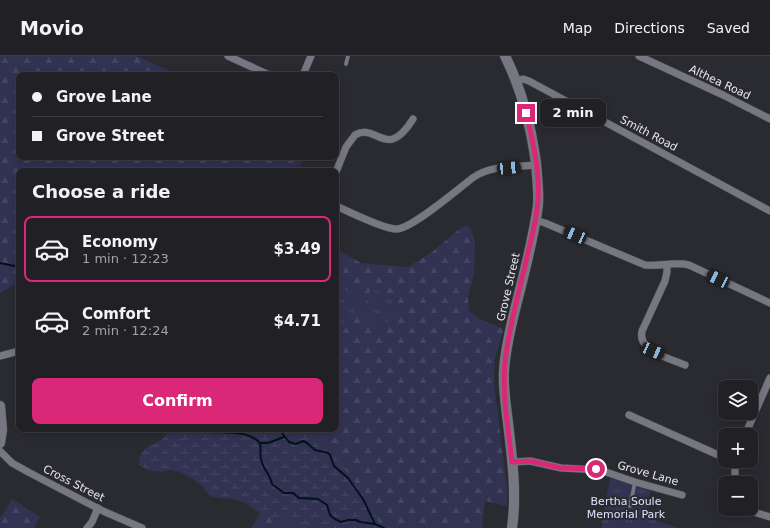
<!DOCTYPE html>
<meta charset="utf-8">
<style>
body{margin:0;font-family:"DejaVu Sans",sans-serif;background:#2d2d32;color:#f1f3f6;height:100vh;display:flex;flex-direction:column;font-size:15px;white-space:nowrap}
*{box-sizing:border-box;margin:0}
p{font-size:13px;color:#a2a3a7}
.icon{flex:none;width:22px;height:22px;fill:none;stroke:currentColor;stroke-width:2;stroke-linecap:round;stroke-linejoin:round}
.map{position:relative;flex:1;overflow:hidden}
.details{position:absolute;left:16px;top:112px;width:323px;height:264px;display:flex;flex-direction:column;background:#202025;border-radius:8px;box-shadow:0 2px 10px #0003,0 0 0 1px #3d3e42}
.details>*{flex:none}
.top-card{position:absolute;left:16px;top:16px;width:323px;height:88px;border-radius:8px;box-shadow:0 2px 10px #0003,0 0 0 1px #3d3e42;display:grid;align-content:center;height:88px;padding:0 16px;background:#202025}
.buttons{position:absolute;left:718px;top:324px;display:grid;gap:8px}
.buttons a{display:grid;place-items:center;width:40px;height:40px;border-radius:8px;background:#202025;box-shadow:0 2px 10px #0003,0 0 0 1px #3d3e42;font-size:20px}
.end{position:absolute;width:18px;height:18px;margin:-9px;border:5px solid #db2777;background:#fff;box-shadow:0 0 0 2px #fff}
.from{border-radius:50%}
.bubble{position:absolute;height:28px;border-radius:8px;background:#202025;box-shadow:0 2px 10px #0003,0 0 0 1px #3d3e42;font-size:13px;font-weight:600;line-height:28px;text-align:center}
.car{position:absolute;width:12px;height:24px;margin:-12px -6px;border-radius:5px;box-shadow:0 0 3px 1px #0007;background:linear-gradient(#222 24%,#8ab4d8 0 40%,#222 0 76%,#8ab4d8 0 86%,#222 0)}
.top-card b{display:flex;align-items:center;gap:14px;height:38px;font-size:15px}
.top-card b+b{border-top:1px solid #3d3e42}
.top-card i{width:10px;height:10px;background:#f1f3f6}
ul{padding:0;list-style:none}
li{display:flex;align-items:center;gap:12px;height:66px;margin:0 8px 6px;padding:0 8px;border:2px solid transparent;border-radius:8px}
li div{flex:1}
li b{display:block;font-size:15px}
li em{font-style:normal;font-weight:600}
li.current{border-color:#db2777}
li>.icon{width:36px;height:36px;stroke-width:1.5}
h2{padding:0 16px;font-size:18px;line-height:48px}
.cta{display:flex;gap:8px;margin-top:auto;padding:8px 16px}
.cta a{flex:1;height:46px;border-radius:8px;background:#db2777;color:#fff;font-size:16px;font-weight:600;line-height:46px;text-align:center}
header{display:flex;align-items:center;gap:24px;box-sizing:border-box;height:56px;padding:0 20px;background:#202025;border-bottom:1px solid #3d3e42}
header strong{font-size:19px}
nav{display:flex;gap:22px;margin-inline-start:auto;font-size:14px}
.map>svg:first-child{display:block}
.forest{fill:url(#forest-firs)}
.wetland{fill:url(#wetland-marsh)}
.park{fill:url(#park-tufts)}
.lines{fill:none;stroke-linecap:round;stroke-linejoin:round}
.stream{stroke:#00121d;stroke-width:2}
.lane-casing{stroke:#45454c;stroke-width:4.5}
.street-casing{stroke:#45454c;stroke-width:8}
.secondary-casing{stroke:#45454c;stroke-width:11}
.lane{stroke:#767780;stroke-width:3.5}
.street{stroke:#767780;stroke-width:7}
.secondary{stroke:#767780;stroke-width:10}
.route{stroke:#db2777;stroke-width:5}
.labels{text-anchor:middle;stroke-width:4;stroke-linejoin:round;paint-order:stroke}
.street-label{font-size:11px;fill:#e7e7ec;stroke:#2a2a31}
.park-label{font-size:11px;fill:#dfe1fd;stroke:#2a2a31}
</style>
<header>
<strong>Movio</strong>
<nav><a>Map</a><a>Directions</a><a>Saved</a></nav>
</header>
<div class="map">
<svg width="770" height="472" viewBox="0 0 770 472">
<defs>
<pattern id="forest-firs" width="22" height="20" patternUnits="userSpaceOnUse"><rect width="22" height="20" fill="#323252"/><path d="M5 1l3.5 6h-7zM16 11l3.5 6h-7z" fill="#464663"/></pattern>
<pattern id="wetland-marsh" width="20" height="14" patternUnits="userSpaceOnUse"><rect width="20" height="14" fill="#323252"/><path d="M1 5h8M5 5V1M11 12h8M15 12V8" fill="none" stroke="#464663"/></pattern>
<pattern id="park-tufts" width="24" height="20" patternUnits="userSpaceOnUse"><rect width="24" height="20" fill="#323252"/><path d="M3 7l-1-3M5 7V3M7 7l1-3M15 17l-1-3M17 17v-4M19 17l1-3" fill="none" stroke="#464663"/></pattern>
</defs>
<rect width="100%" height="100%" fill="#2a2a31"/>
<!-- forest -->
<g class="forest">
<path d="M0 0H137L178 19H19V101H305L297 115H19V226L0 237Z"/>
<path d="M463 170 470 171 475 185 474 218 468 242 469 255 481 264 504 273 495 302 494 327 507 432V450L485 445 482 472H251L304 387 280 373H336V193L361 207 408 211 432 196Z"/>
<path d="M12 443 40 461 34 472H0V462Z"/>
</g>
<!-- wetland -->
<path class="wetland" d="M168 373H315L321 377 323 385 326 392 331 396 340 408 352 421 365 441 377 463 380 468 390 472H369L365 469 361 468 356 472H331L326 469 321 468 309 472H300L280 463 264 460 245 447 231 442 224 443 210 440 201 429 193 423 177 415 170 414 162 416 148 414 139 409C138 385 166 391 168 373Z"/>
<!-- park -->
<g class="park">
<path d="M336 228 362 243 336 286Z"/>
<path d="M372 231 400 248 385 270 358 262Z"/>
<path d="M610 422 651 434 645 461 679 472H601Z"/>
</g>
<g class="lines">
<!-- stream -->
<g class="stream">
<path d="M0 207 19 211"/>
<path d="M191 373C197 374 204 376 210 376 226 377 248 374 260 387H268L284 381"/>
<path d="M279 373 289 386 296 388 303 385 307 387 315 394 328 397 330 399 334 410 348 422 363 443 375 468 384 472"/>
<path d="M260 387C261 393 260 398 261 403 263 414 270 417 272 428L284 437H293L299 442 318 443 327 449 330 459 335 463 341 466 348 464H356L360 466 375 468"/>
</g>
<!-- lane casing -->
<g class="lane-casing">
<g id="lane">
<path d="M346 8 348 0"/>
<path d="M630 450 635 426"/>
</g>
</g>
<!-- street casing -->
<g class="street-casing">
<g id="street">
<path d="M228 0 269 19"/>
<path d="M639 0 723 39 770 63"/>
<path d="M303 19 311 0"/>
<path d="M517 25 523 23 529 25 770 155"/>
<path d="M336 116 346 91 355 79C377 66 386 106 413 63"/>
<path d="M336 150C350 156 383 173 396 173 411 174 460 131 474 121 491 109 516 111 536 109"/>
<path d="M535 164 545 167 645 209C660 211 674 205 689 209L770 247"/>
<path d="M667 209V216L665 225 642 275C637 295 671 303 685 309"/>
<path d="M0 300 19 295"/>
<path d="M629 359 725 402"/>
<path d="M745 379 770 322"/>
<path d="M0 395 12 407 30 417 103 455 142 472"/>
<path d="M513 406 530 405 561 412 600 414 635 426 682 439"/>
<path d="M735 427V405"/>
<path d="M744 453 770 461"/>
<path d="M87 472 92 466 98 452"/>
</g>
</g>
<!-- secondary casing -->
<g class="secondary-casing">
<g id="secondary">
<path d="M505 0C522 34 531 70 536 107 537 121 539 135 538 149 533 187 522 225 513 262 509 279 505 297 504 315 503 332 506 350 508 367 512 401 517 437 512 472"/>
<path d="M0 350 2 374 0 387"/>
</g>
</g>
<!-- lane -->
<use href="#lane" class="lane"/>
<!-- street -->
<use href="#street" class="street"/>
<!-- secondary -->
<use href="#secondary" class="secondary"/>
</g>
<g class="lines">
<!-- route -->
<path class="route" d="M526 57C533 85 540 116 538 144 537 161 533 177 529 192 521 230 509 268 505 306 502 338 508 373 512 406L530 405 561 412 596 413"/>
</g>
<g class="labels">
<!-- street labels -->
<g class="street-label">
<text transform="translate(720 26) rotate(25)" y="4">Althea Road</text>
<text transform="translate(649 77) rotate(28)" y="4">Smith Road</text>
<text transform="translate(508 231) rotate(-77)" y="4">Grove Street</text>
<text transform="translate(648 417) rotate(16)" y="4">Grove Lane</text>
<text transform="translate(74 427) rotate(27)" y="4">Cross Street</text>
</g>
<!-- park labels -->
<g class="park-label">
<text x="626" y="449">Bertha Soule<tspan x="626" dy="13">Memorial Park</tspan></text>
</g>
</g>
</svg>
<div class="buttons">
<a><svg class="icon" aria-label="layers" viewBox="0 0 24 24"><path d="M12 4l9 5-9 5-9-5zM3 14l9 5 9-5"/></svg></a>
<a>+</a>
<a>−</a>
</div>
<i class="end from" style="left:596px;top:413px"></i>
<i class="end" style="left:526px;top:57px"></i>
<div class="bubble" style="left:540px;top:43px;width:66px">2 min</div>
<i class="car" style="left:509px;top:112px;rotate:85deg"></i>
<i class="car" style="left:575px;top:179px;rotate:294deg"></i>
<i class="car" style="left:718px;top:223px;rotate:296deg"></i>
<i class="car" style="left:653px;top:295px;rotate:114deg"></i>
<div class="top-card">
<b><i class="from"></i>Grove Lane</b>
<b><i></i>Grove Street</b>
</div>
<section class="details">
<h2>Choose a ride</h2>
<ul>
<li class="current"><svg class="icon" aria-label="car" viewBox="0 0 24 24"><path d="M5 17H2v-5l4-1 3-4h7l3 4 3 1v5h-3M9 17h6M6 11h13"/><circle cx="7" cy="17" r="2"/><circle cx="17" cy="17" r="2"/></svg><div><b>Economy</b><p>1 min · 12:23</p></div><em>$3.49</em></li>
<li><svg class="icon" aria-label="car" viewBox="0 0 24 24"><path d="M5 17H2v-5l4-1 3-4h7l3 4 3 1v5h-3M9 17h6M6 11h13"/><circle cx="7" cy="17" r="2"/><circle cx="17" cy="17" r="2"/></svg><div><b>Comfort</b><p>2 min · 12:24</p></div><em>$4.71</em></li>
</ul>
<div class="cta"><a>Confirm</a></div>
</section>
</div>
